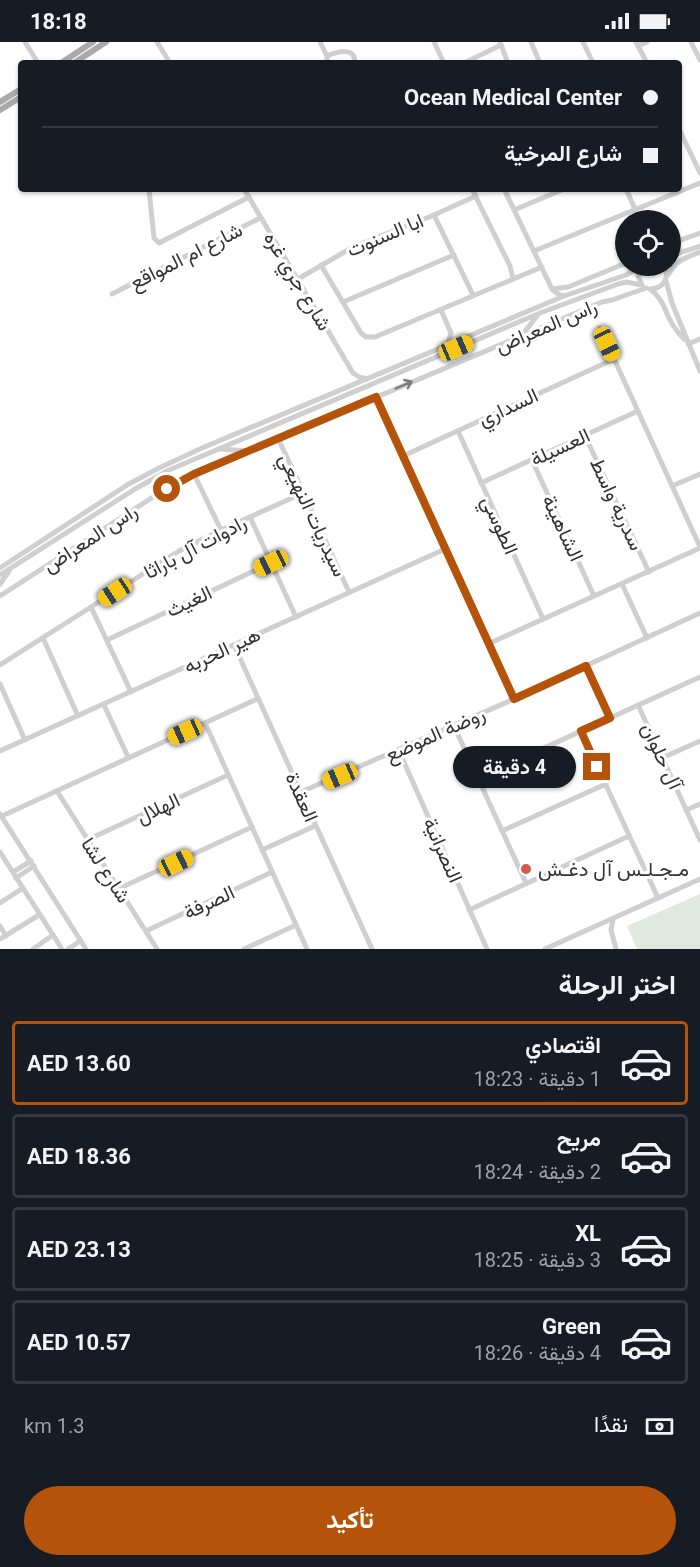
<!DOCTYPE html>
<html lang="ar">
<meta charset="utf-8">
<style>
body{margin:0;font-family:Roboto,Vazirmatn,sans-serif;background:#242831;color:#f1f3f6;direction:rtl;height:100vh;display:flex;flex-direction:column;font-size:22px;white-space:nowrap}
*{box-sizing:border-box;margin:0}
p{font-size:20px;color:#9ea1a6}
.icon{flex:none;width:33px;height:33px;fill:none;stroke:currentColor;stroke-width:2;stroke-linecap:round;stroke-linejoin:round}
.map{position:relative;height:907px;overflow:hidden;direction:ltr}
.drawer{display:flex;flex-direction:column;background:#171b24;flex:1}
.drawer>*{flex:none}
.banner{position:absolute;left:18px;top:18px;width:664px;height:132px;border-radius:6px;box-shadow:0 2px 4px #0004;direction:rtl;display:grid;align-content:center;height:132px;padding:0 24px;background:#171b24}
.buttons{position:absolute;left:615px;top:168px;display:grid;gap:12px}
.buttons a{display:grid;place-items:center;width:66px;height:66px;border-radius:50%;background:#171b24;box-shadow:0 2px 4px #0004;font-size:30px}
.end{position:absolute;width:27px;height:27px;margin:-14px;border:8px solid #b45309;background:#fff;box-shadow:0 0 0 3px #fff}
.from{border-radius:50%}
.bubble{position:absolute;height:42px;border-radius:21px;background:#171b24;box-shadow:0 2px 4px #0004;font-size:20px;font-weight:700;line-height:42px;text-align:center;direction:rtl}
.car{position:absolute;width:18px;height:36px;margin:-18px -9px;border-radius:8px;box-shadow:0 0 4px 2px #0007;background:linear-gradient(#f5c518 24%,#345 0 40%,#f5c518 0 76%,#345 0 86%,#f5c518 0)}
.banner b{display:flex;align-items:center;gap:21px;height:57px;font-size:22px}
.banner b+b{border-top:2px solid #363941}
.banner i{width:15px;height:15px;background:#f1f3f6}
ul{padding:0;list-style:none}
li{display:flex;align-items:center;gap:18px;height:84px;margin:0 12px 9px;padding:0 12px;border:3px solid #363941;border-radius:6px}
li div{flex:1}
li b{display:block;font-size:22px}
li em{font-style:normal;font-weight:700}
li.current{border-color:#b45309}
li>.icon{width:54px;height:54px;stroke-width:1.5}
h2{padding:0 24px;font-size:27px;line-height:72px}
.pay{display:flex;align-items:center;gap:15px;height:66px;padding:0 24px;font-size:22px}
.pay p{margin-inline-start:auto}
.button{display:flex;gap:12px;margin-top:auto;padding:12px 24px}
.button a{flex:1;height:69px;border-radius:36px;background:#b45309;color:#fff;font-size:24px;font-weight:700;line-height:69px;text-align:center}
.status{display:flex;justify-content:space-between;align-items:center;height:42px;padding:0 30px;background:#171b24;direction:ltr}
.status svg{height:16px;fill:currentColor}
.map>svg:first-child{display:block}
.green{fill:#e1e8dd}
.lines{fill:none;stroke-linecap:round;stroke-linejoin:round}
.minor{stroke:#cfcfcf;stroke-width:5}
.major{stroke:#aaa;stroke-width:6}
.oneway{stroke:#797979}
.route{stroke:#b45309;stroke-width:8}
.poi-dot{fill:#d3584b;stroke:#fff;stroke-width:2}
.labels{text-anchor:middle;stroke-width:6;stroke-linejoin:round;paint-order:stroke}
.street-label{font-size:20px;fill:#323232;stroke:#fff}
.poi-label{font-size:20px;fill:#323232;stroke:#fff;text-anchor:start}
</style>
<div class="status"><b>18:18</b><svg viewBox="0 0 49 12"><path d="M0 12V9h3v3zM5 12V6h3v6zM10 12V3h3v9zM15 12V0h3v12zM26 1h20v11H26zM47 4h2v5h-2z"/></svg></div>
<div class="map">
<svg width="700" height="907" viewBox="0 0 700 907">
<rect width="100%" height="100%" fill="#fff"/>
<!-- green -->
<path class="green" d="M700 852V907H637L627 884Z"/>
<g class="lines">
<!-- minor -->
<g class="minor">
<path d="M25 0 38 21"/>
<path d="M157 0 170 21"/>
<path d="M320 0 327 14"/>
<path d="M434 0 444 21"/>
<path d="M500 0 508 21"/>
<path d="M531 0 540 21"/>
<path d="M583 0 593 21"/>
<path d="M636 0 647 21"/>
<path d="M691 0 700 18"/>
<path d="M638 4 647 0"/>
<path d="M327 21V14C337 10 355 4 355 21"/>
<path d="M464 21 501 3"/>
<path d="M680 89 700 131"/>
<path d="M149 147 154 196 159 201 249 155"/>
<path d="M244 147 353 331 359 335 367 337"/>
<path d="M472 147 510 224 513 236"/>
<path d="M504 147 552 247 558 252 564 254"/>
<path d="M626 147 635 167"/>
<path d="M514 168 564 147"/>
<path d="M434 173 473 253"/>
<path d="M670 202 700 191"/>
<path d="M534 209 700 141"/>
<path d="M670 214 700 204"/>
<path d="M321 223 361 291 366 295H375L542 225"/>
<path d="M640 224 638 234 642 243"/>
<path d="M668 233C677 218 684 216 700 210"/>
<path d="M298 237 353 205 434 173 476 154"/>
<path d="M666 239 672 261 700 329"/>
<path d="M552 247 568 245 626 221"/>
<path d="M650 247C661 255 664 265 669 276 673 284 678 291 684 297"/>
<path d="M651 247C664 246 670 235 664 224"/>
<path d="M112 252 260 176"/>
<path d="M343 260 454 213"/>
<path d="M441 268 451 291 447 303"/>
<path d="M600 286 700 505"/>
<path d="M522 293 537 274"/>
<path d="M688 302 700 297"/>
<path d="M376 355 514 657"/>
<path d="M458 389 543 577"/>
<path d="M585 394 649 530"/>
<path d="M278 396 349 550"/>
<path d="M221 407 247 409"/>
<path d="M403 414 614 317"/>
<path d="M532 418 594 554"/>
<path d="M194 432 221 488"/>
<path d="M481 441 638 369"/>
<path d="M672 444 700 432"/>
<path d="M250 475 296 575"/>
<path d="M0 526 127 443 159 426 202 406 564 254 626 233 640 225"/>
<path d="M0 533 135 447 169 428 540 271 618 242 626 240 642 243"/>
<path d="M0 542 9 529"/>
<path d="M622 542 647 596"/>
<path d="M0 554 150 457 194 432 602 260 612 258 646 246"/>
<path d="M91 565 131 650"/>
<path d="M43 596 78 674"/>
<path d="M107 598 271 521"/>
<path d="M488 602 700 506"/>
<path d="M234 603 372 907"/>
<path d="M0 623 179 509 221 488 303 451"/>
<path d="M586 624 610 676"/>
<path d="M0 642 25 698"/>
<path d="M104 663 128 715"/>
<path d="M638 663 700 798"/>
<path d="M205 681 307 907"/>
<path d="M454 684 526 841"/>
<path d="M581 689 658 856"/>
<path d="M0 709 445 507"/>
<path d="M399 709 487 907"/>
<path d="M662 716 700 699"/>
<path d="M478 736 700 635"/>
<path d="M57 749 157 907"/>
<path d="M301 750 514 657 700 571"/>
<path d="M686 768 700 762"/>
<path d="M0 772 86 907"/>
<path d="M2 774 257 657"/>
<path d="M502 789 606 742"/>
<path d="M87 798 228 733"/>
<path d="M262 808 315 784"/>
<path d="M0 810 62 907"/>
<path d="M13 830 31 819"/>
<path d="M16 836 34 824"/>
<path d="M118 847 252 785"/>
<path d="M0 861 23 846"/>
<path d="M469 868 629 794"/>
<path d="M613 877 611 888 616 907"/>
<path d="M0 884 6 894"/>
<path d="M146 889 272 830"/>
<path d="M0 897 39 873"/>
<path d="M33 907 53 893"/>
<path d="M68 907 80 899"/>
<path d="M244 907 296 883"/>
<path d="M545 907 700 837"/>
</g>
<!-- major -->
<g class="major">
<path d="M61 21 93 0"/>
<path d="M74 21 106 0"/>
<path d="M0 60 21 47"/>
<path d="M0 68 21 55"/>
</g>
</g>
<!-- one-way arrows -->
<defs><path id="oneway-shaft" d="M-6 0H5M1.5-3L5.5 0L1.5 3" fill="none" stroke-width="1.6" stroke-linecap="round" stroke-linejoin="round" transform="scale(1.5)"/></defs>
<use class="oneway" href="#oneway-shaft" transform="translate(404 343) rotate(-23)"/>
<g class="lines">
<!-- route -->
<path class="route" d="M167 447 194 432 376 355 514 657 586 624 610 676 581 689 597 725"/>
</g>
<!-- markers -->
<circle class="poi-dot" cx="526" cy="827" r="6"/>
<g class="labels">
<!-- street labels -->
<g class="street-label">
<text transform="translate(385 193) rotate(-23)" y="7">ابا السنوت</text>
<text transform="translate(186 214) rotate(-27)" y="7">شارع ام المواقع</text>
<text transform="translate(298 239) rotate(59)" y="7">شارع جري غره</text>
<text transform="translate(546 284) rotate(-23)" y="7">راس المعراض</text>
<text transform="translate(508 365) rotate(-25)" y="7">السداري</text>
<text transform="translate(560 405) rotate(-25)" y="7">العسيلة</text>
<text transform="translate(617 462) rotate(65)" y="7">سدرية واسط</text>
<text transform="translate(313 473) rotate(65)" y="7">سيدريات النهيعي</text>
<text transform="translate(500 483) rotate(66)" y="7">الطوسي</text>
<text transform="translate(563 486) rotate(65)" y="7">الشاهينة</text>
<text transform="translate(90 496) rotate(-33)" y="7">راس المعراض</text>
<text transform="translate(195 505) rotate(-28)" y="7">رادوات آل باراثا</text>
<text transform="translate(189 559) rotate(-25)" y="7">الغيث</text>
<text transform="translate(222 608) rotate(-25)" y="7">هير الحربه</text>
<text transform="translate(435 692) rotate(-24)" y="7">روضة الموضع</text>
<text transform="translate(662 714) rotate(65)" y="7">آل حلوان</text>
<text transform="translate(302 755) rotate(66)" y="7">العقدة</text>
<text transform="translate(158 766) rotate(-25)" y="7">الهلال</text>
<text transform="translate(443 808) rotate(66)" y="7">النصرانية</text>
<text transform="translate(106 828) rotate(57)" y="7">شارع لشا</text>
<text transform="translate(209 860) rotate(-25)" y="7">الصرفة</text>
</g>
<!-- poi labels -->
<g class="poi-label">
<text x="538" y="834">مـجـلـس آل دغـش</text>
</g>
</g>
</svg>
<div class="buttons">
<a><svg class="icon" aria-label="locate" viewBox="0 0 24 24"><circle cx="12" cy="12" r="6"/><path d="M12 2v4M12 18v4M2 12h4M18 12h4"/></svg></a>
</div>
<i class="end from" style="left:167px;top:447px"></i>
<i class="end" style="left:597px;top:725px"></i>
<div class="bubble" style="left:453px;top:704px;width:123px">4 دقيقة</div>
<i class="car" style="left:607px;top:302px;rotate:155deg"></i>
<i class="car" style="left:456px;top:306px;rotate:67deg"></i>
<i class="car" style="left:271px;top:521px;rotate:245deg"></i>
<i class="car" style="left:115px;top:550px;rotate:237deg"></i>
<i class="car" style="left:185px;top:690px;rotate:246deg"></i>
<i class="car" style="left:340px;top:734px;rotate:247deg"></i>
<i class="car" style="left:176px;top:821px;rotate:65deg"></i>
<div class="banner">
<b><i class="from"></i>Ocean Medical Center</b>
<b><i></i>شارع المرخية</b>
</div>
</div>
<section class="drawer">
<h2>اختر الرحلة</h2>
<ul>
<li class="current"><svg class="icon" aria-label="car" viewBox="0 0 24 24"><path d="M5 17H2v-5l4-1 3-4h7l3 4 3 1v5h-3M9 17h6M6 11h13"/><circle cx="7" cy="17" r="2"/><circle cx="17" cy="17" r="2"/></svg><div><b>اقتصادي</b><p>1 دقيقة · 18:23</p></div><em>AED 13.60</em></li>
<li><svg class="icon" aria-label="car" viewBox="0 0 24 24"><path d="M5 17H2v-5l4-1 3-4h7l3 4 3 1v5h-3M9 17h6M6 11h13"/><circle cx="7" cy="17" r="2"/><circle cx="17" cy="17" r="2"/></svg><div><b>مريح</b><p>2 دقيقة · 18:24</p></div><em>AED 18.36</em></li>
<li><svg class="icon" aria-label="car" viewBox="0 0 24 24"><path d="M5 17H2v-5l4-1 3-4h7l3 4 3 1v5h-3M9 17h6M6 11h13"/><circle cx="7" cy="17" r="2"/><circle cx="17" cy="17" r="2"/></svg><div><b>XL</b><p>3 دقيقة · 18:25</p></div><em>AED 23.13</em></li>
<li><svg class="icon" aria-label="car" viewBox="0 0 24 24"><path d="M5 17H2v-5l4-1 3-4h7l3 4 3 1v5h-3M9 17h6M6 11h13"/><circle cx="7" cy="17" r="2"/><circle cx="17" cy="17" r="2"/></svg><div><b>Green</b><p>4 دقيقة · 18:26</p></div><em>AED 10.57</em></li>
</ul>
<div class="pay"><svg class="icon" aria-label="cash" viewBox="0 0 24 24"><path d="M3 7h18v10H3z"/><circle cx="12" cy="12" r="2"/></svg>نقدًا<p>1.3 km</p></div>
<div class="button"><a>تأكيد</a></div>
</section>
